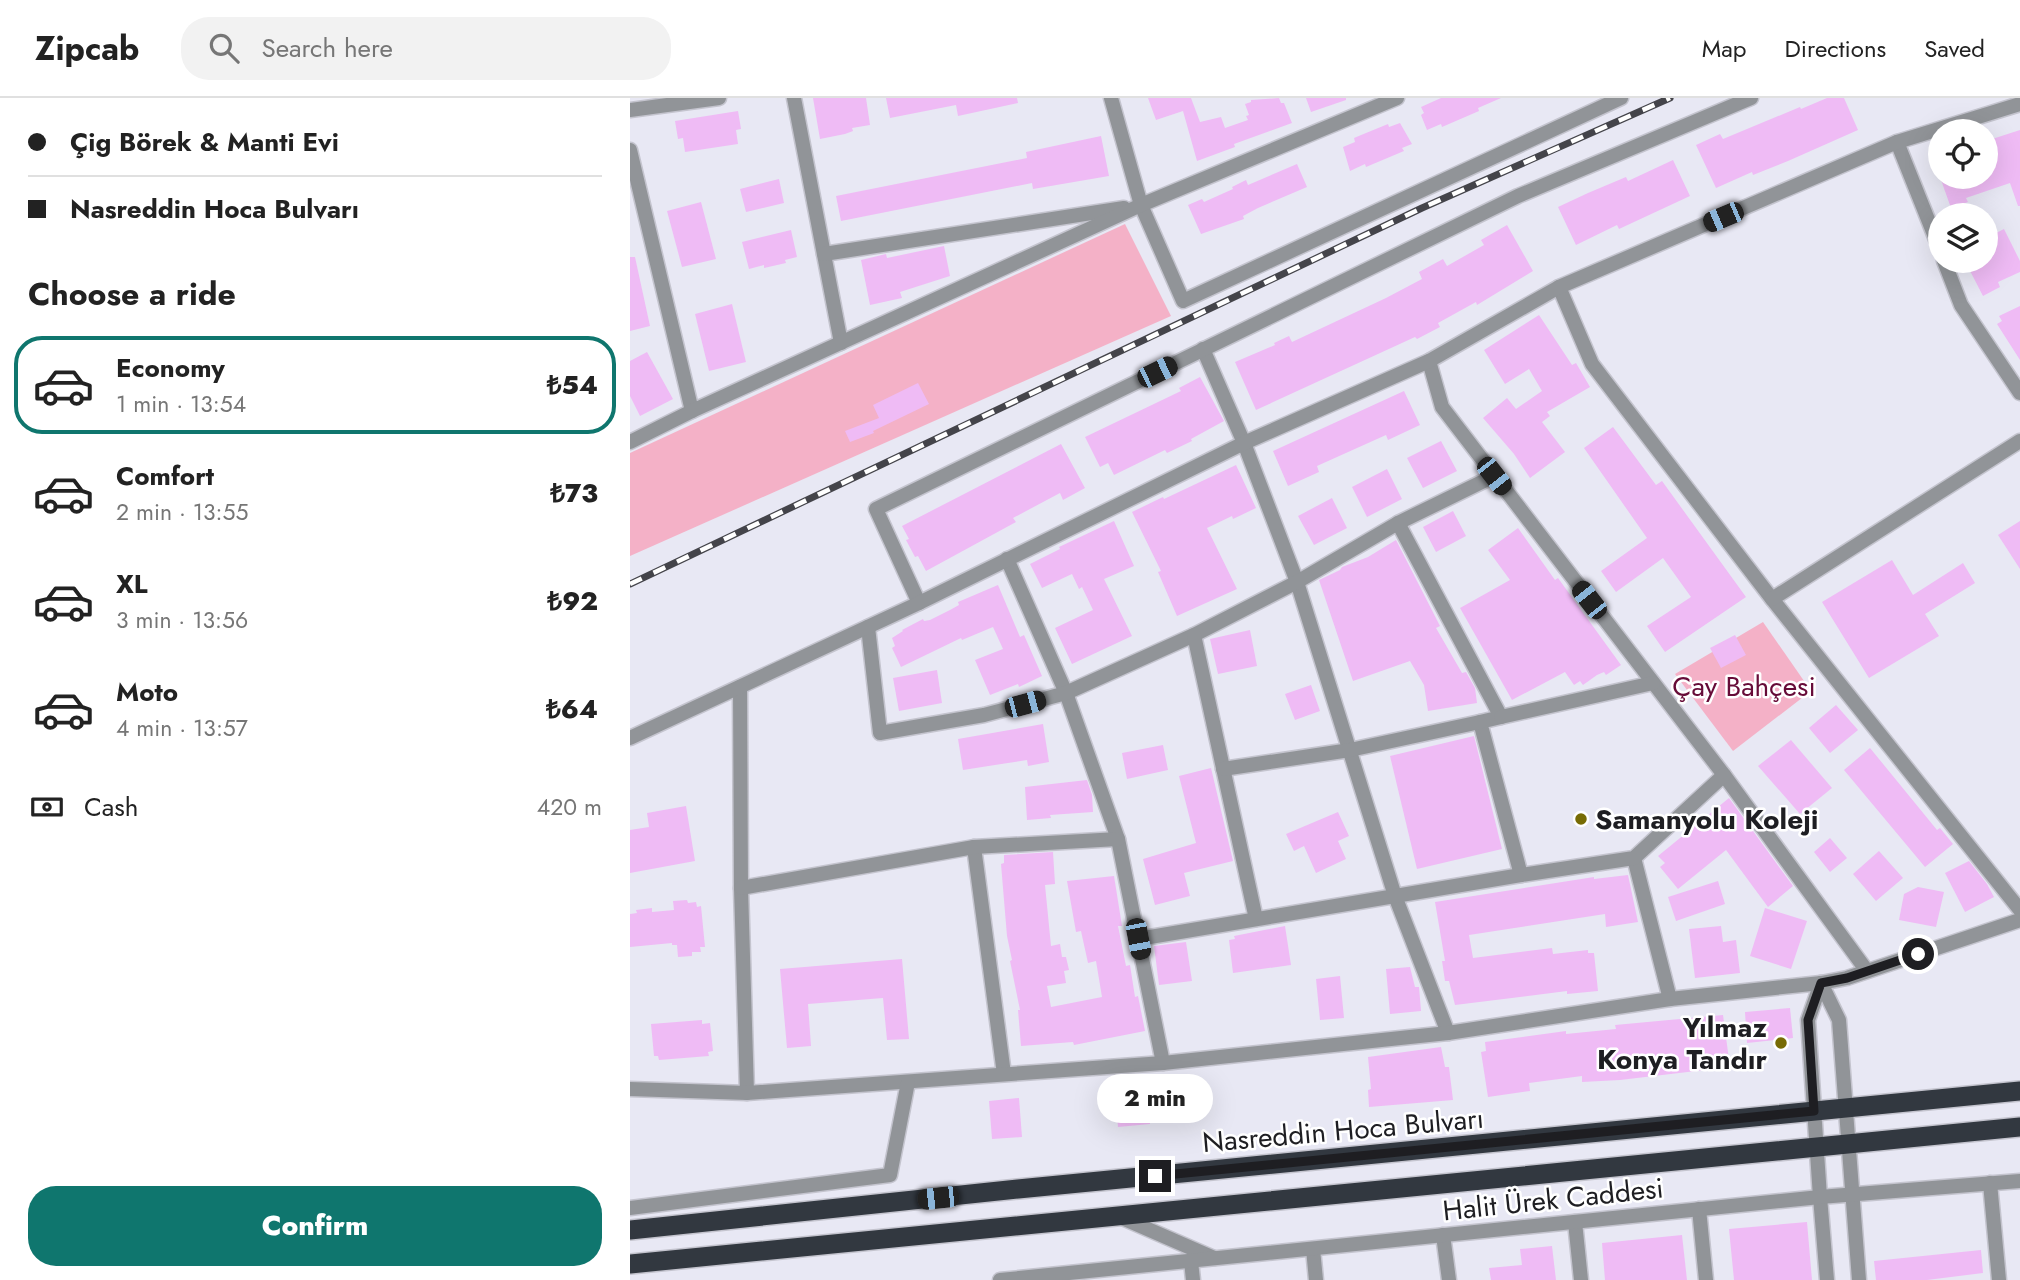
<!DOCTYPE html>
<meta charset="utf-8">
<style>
body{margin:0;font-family:Jost,sans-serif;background:#f2f2f2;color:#222;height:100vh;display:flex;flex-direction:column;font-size:26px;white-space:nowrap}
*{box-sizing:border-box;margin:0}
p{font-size:23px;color:#767676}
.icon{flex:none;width:38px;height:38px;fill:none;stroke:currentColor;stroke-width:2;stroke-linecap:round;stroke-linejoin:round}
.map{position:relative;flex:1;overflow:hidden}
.details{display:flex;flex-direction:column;background:#fff;width:630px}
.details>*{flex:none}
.top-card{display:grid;align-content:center;height:154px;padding:0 28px;background:#fff}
.controls{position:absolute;left:1298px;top:21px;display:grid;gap:14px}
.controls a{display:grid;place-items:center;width:70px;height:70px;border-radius:50%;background:#fff;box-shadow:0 7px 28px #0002;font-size:35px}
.end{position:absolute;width:32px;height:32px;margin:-16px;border:9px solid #1e1e22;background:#fff;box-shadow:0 0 0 4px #fff}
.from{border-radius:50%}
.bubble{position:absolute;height:49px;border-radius:24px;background:#fff;box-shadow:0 7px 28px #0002;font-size:23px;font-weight:800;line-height:49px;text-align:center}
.car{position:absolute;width:21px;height:42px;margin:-21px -10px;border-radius:9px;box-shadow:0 0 5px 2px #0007;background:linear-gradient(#222 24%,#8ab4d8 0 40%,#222 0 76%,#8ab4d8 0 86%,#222 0)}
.top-card b{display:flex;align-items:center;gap:24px;height:66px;font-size:26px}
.top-card b+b{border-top:2px solid #e0e0e0}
.top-card i{width:18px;height:18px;background:#222}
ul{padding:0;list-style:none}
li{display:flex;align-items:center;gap:21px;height:98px;margin:0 14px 10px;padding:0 14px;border:4px solid transparent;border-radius:28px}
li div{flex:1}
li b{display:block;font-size:26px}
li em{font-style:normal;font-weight:800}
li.current{border-color:#0f766e}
li>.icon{width:63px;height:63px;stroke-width:1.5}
h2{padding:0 28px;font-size:32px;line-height:84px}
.pay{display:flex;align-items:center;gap:18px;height:77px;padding:0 28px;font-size:26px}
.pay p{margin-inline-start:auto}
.primary-button{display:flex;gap:14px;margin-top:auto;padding:14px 28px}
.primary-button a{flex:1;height:80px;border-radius:28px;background:#0f766e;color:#fff;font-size:28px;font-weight:800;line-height:80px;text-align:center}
header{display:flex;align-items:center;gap:42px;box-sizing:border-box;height:98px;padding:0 35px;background:#fff;border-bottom:2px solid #e0e0e0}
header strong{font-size:33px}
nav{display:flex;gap:38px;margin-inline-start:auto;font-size:24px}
.search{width:490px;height:63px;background:#f2f2f2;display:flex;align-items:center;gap:18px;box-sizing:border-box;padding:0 24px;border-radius:28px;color:#767676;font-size:26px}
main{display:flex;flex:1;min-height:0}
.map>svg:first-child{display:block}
.green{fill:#f4b1c7}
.building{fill:#efbbf5}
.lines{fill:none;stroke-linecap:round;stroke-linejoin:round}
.minor-casing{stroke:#c4c4ce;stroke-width:17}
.highway-casing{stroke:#c4c4ce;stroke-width:22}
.minor{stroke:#919498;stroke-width:14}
.highway{stroke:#323840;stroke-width:19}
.rail-casing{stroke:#44444a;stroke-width:7}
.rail{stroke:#fff;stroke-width:4.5;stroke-dasharray:13;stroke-linecap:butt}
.route{stroke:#1e1e22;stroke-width:9}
.poi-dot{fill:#776b04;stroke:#fff;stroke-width:2.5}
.labels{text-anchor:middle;stroke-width:5;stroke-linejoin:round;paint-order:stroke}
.park-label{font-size:28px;fill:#660b38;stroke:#fff}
.poi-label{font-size:28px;font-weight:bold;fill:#1e1e22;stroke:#fff;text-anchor:start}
.street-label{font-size:28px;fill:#1e1e22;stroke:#fff}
</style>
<header>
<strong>Zipcab</strong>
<div class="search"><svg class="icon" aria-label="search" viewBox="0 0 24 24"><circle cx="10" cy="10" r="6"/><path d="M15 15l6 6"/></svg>Search here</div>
<nav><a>Map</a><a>Directions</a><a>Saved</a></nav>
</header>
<main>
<section class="details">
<div class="top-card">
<b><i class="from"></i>Çig Börek &amp; Manti Evi</b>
<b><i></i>Nasreddin Hoca Bulvarı</b>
</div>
<h2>Choose a ride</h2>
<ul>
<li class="current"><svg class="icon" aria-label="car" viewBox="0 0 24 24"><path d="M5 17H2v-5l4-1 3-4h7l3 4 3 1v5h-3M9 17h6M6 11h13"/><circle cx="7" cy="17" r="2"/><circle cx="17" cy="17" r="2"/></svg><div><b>Economy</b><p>1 min · 13:54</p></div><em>₺54</em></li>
<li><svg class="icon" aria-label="car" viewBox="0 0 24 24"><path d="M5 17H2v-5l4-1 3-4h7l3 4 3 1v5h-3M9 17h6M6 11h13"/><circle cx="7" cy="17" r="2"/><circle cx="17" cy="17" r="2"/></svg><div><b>Comfort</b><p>2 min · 13:55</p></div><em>₺73</em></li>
<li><svg class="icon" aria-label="car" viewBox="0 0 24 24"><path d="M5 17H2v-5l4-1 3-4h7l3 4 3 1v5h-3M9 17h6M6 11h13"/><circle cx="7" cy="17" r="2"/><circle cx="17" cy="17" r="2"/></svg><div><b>XL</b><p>3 min · 13:56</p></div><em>₺92</em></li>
<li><svg class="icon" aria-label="car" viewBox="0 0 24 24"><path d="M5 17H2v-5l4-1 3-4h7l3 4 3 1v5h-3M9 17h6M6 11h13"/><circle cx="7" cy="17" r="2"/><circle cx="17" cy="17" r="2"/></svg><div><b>Moto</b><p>4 min · 13:57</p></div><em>₺64</em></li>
</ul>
<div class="pay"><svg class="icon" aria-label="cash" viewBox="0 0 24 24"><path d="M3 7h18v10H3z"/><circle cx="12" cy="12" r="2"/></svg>Cash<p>420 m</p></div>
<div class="primary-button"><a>Confirm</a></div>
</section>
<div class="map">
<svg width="1390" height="1182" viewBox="0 0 1390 1182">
<rect width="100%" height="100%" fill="#e8e8f4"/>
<!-- green -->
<g class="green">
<path d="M495 126 541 218 0 458V355Z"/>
<path d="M1133 524 1181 593 1103 653 1045 576Z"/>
</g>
<!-- building -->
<g class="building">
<path d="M183 0H236L240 27 222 30 223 33 215 36 190 41Z"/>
<path d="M256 0H387L388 5 328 18 326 7 260 20Z"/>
<path d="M518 0H561L570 24 591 19 595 30 618 22 616 18 619 17 615 6 621 4V2L649 0 651 5H654L662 25 604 46 605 49 567 63 553 13 526 22Z"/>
<path d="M676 0H716V2L681 14Z"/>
<path d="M811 0H871L848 10 849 13 812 29 811 26 797 32 791 17 794 15 791 9Z"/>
<path d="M1197 0H1214L1228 32 1158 63 1123 77 1122 74 1086 90 1066 47 1090 36 1093 41 1170 9 1171 11Z"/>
<path d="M108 13 111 31 106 32 108 46 55 54 53 40 48 41 45 23Z"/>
<path d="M770 25 782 46 772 50 774 53 736 69 735 66 720 73 713 49 725 44 724 40 736 35 758 26 759 29Z"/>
<path d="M1390 32V108H1388L1380 85 1336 100 1338 104 1321 110 1310 79H1356V43Z"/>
<path d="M471 38 479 78 403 91 402 85 211 123 206 98 397 60 396 54Z"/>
<path d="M1043 62 1060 98 989 131 987 127 946 147 928 109 958 95 996 79 998 83Z"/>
<path d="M667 66 677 89 628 110 613 118 614 121 571 136 558 107 572 101 574 104 603 91 602 89 616 82 618 87Z"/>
<path d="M149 81 154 105 116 114 110 91Z"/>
<path d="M71 104 86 161 52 169 37 113Z"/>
<path d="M877 127 903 173 847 207 846 204 808 225 810 229 787 241 785 239 626 312 605 264 645 247 644 245 659 238 662 244 756 200 792 181 789 174 813 161 817 168 854 147 851 142Z"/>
<path d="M1374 131 1390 163V174L1368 184 1370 189 1353 198 1335 163H1356V140Z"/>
<path d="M161 132 167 159 155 162 156 165 134 170V167L119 171 112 144Z"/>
<path d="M314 148 320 178 270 194 272 200 240 207 231 162 256 156 257 160Z"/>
<path d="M0 159H5L20 228 0 233Z"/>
<path d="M102 206 116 264 79 273 65 216Z"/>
<path d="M1390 208V262L1367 226 1372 223 1369 218Z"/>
<path d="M909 217 942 267 946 265 960 289 917 314 920 318 912 324 935 354 900 380 884 356 853 320 877 300 886 311 912 293 899 271 875 286 854 252Z"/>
<path d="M17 254 43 301 10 318 0 298V263Z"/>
<path d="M570 279 594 323 561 341 562 343 537 355 535 352 484 377 478 365 470 369 455 339 551 293 549 290Z"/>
<path d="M288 285 299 306 243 333 244 335 220 344 215 333 249 320 243 307Z"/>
<path d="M774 293 790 327 758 342 756 337 687 368 689 374 658 388 643 353Z"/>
<path d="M983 329 1026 387 1032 383 1116 499 1035 554 1017 528 1061 499 1033 460 986 494 971 473 1017 440 954 350Z"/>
<path d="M811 343 827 373 793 390 777 360Z"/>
<path d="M431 346 455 390 433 402 430 395 383 420 386 424 296 473 288 458 285 459 276 442 279 441 272 428Z"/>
<path d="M606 367 626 410 603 421 602 418 577 430 607 491 547 518 528 474 531 473 502 414 533 399 534 401Z"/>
<path d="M757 371 772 401 737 419 722 389Z"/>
<path d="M702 400 717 430 684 447 668 418Z"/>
<path d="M823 413 836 438 806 454 793 429Z"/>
<path d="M484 423 504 468 474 481 502 538 442 566 425 530 463 512 452 489 449 491 442 476 412 490 400 466 430 451 429 449Z"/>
<path d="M1390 423V471L1368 437Z"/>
<path d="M888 430 925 482 928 480 991 567 976 577 974 574 967 577 953 587 950 583 944 587 935 574 882 602 830 510 880 482 858 452Z"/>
<path d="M766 442 810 528 806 530 832 575 836 574 845 590 847 605 798 613 794 587 780 563 723 583 689 482 710 472 712 469 738 459Z"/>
<path d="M1262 462 1283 497 1333 465 1345 485 1295 516 1309 538 1239 580 1192 504Z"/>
<path d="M368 487 390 539 394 537 412 578 389 589 388 586 360 597 345 562 373 551 363 529 332 542 331 540 271 569 262 550 265 548 262 540 273 533 272 532 293 521 294 523 300 522 320 512 329 507 328 504Z"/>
<path d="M620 532 627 568 588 576 580 541Z"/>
<path d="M1105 537 1116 557 1091 570 1080 550Z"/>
<path d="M307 572 312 605 269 613 263 580Z"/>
<path d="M681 587 690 613 665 622 655 596Z"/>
<path d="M1206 607 1228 632 1200 655 1179 630Z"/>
<path d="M413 626 419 664 398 668 397 662 333 672 328 641Z"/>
<path d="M844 638 872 751 787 771 760 658Z"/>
<path d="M1161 642 1202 690 1170 716 1128 668Z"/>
<path d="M533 647 538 672 497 681 492 655Z"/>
<path d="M1240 650 1307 732 1310 730 1323 746 1295 769 1214 672Z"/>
<path d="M581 670 603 763 554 775 560 798 525 807 513 761 566 745 549 678Z"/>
<path d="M457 682 462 697 463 714 420 717 421 720 397 722 395 689Z"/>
<path d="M1099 700 1163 788 1138 809 1096 752 1048 791 1030 769 1035 765 1028 758Z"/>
<path d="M56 708 65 763 0 775V732L19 729 17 715Z"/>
<path d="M708 714 719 738 708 743 716 761 686 775 674 748 664 753 656 736Z"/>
<path d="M1200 740 1217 760 1200 774 1184 754Z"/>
<path d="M1249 753 1273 780 1246 803 1223 776Z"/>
<path d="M423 754 425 786 415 787 421 848 430 846 432 859H436L439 872 434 873 436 885 417 888 421 909 472 899 466 863 458 865 451 833 446 834 437 783 484 778 492 828H488L496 868 500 867 505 899 508 898 515 933 444 947 443 944 391 948 388 912H390L380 863 382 862 377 838 371 766 374 765V757Z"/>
<path d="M1339 763 1357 786 1364 799 1335 814 1315 775Z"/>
<path d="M998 777 1008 824 976 829 975 816 839 837 843 860 922 850 923 856 958 852V855H964L968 893 937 896V893L825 907 819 883H815L812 863H815L805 804 964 779V781Z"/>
<path d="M1088 783 1095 806 1046 823 1038 799Z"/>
<path d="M1288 789 1314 794 1306 829 1269 822 1274 796Z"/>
<path d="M57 802 58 805 66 804 67 809 71 808 75 849H70L71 854H62V858L48 859 47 847H42V845L0 849V816L7 815 6 812 22 810V814L44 812 43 803Z"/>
<path d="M1135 810 1177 823 1161 871 1120 858Z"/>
<path d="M655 828 661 867 603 875 599 842 605 841 604 838Z"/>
<path d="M1091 828 1093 844 1106 842 1110 875 1065 880 1059 831Z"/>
<path d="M556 844 562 883 529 887 524 848Z"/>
<path d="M272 861 279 941 257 942 253 900 178 906 181 948 157 950 150 871Z"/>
<path d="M780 869 785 889H789L791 913 760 916 756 871Z"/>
<path d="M710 878 714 920 690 922 686 881Z"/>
<path d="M1160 910 1163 940 1117 945 1115 914Z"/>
<path d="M1093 917 1100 969 990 982 952 984V978L899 985 900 993 858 999 851 954 856 953 855 944 936 933V936L986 931 985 927Z"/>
<path d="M72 922V926L80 925 83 953 78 954 79 958 29 962 28 958H24L21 926Z"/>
<path d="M811 949 815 969H819L823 1002 739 1009 738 992 741 991 738 959Z"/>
<path d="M516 982 520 1026 488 1029 484 985Z"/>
<path d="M389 1000 392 1039 362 1041 359 1003Z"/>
<path d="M1177 1124 1182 1182H1104L1099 1131Z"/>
<path d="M1052 1137 1057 1182H975L972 1145Z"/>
<path d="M922 1148 926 1182H861L859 1170 892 1167 890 1151Z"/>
<path d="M1351 1152 1353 1175 1297 1182H1246L1244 1163Z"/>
</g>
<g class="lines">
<!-- minor casing -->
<g class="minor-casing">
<g id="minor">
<path d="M164 0 211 245"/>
<path d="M481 0 511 107 553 203 991 0"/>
<path d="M0 12 89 0"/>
<path d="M1267 44 1311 154"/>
<path d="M0 52 62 313"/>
<path d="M194 156 494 110"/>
<path d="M1314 163 1331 207 1390 295"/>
<path d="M929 189 962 266 1142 501 1390 812"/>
<path d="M573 251 614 345 667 484 765 798 818 935"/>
<path d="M799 263 812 309 1094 677 1237 873"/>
<path d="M0 344 62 313 511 107 767 0"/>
<path d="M768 425 871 619 850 624 891 777"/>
<path d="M377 461 436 595 488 741 533 965"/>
<path d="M1142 501 1390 343"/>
<path d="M289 505 246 411 888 98 1121 0"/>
<path d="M238 529 250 635 354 617 436 595 564 537 667 484 768 425 864 378"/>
<path d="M564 537 626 821"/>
<path d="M110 589 111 790 117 995"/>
<path d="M871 619 1023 585"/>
<path d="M0 640 289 505 614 345 799 263 929 189 1267 44 1390 6"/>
<path d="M593 671 720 652 850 624"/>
<path d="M344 749 374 976"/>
<path d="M1004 760 1040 901"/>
<path d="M111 790 344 749 488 741"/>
<path d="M508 841 891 777 1004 760 1094 677"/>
<path d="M1191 885 1209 922 1229 1182"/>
<path d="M1191 885 1178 922 1190 1099 1197 1182"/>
<path d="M0 991 117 995 533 965 818 935 1040 901 1191 885 1217 880 1390 822"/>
<path d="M1360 1085 1369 1182"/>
<path d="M0 1110 260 1077 278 984"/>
<path d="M1069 1111 1076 1182"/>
<path d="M490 1119 584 1160"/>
<path d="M945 1124 951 1182"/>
<path d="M813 1137 819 1182"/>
<path d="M683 1151 686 1182"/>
<path d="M561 1163 563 1182"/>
<path d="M370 1182 1190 1099 1390 1083"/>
</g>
</g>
<!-- highway casing -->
<g class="highway-casing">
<g id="highway">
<path d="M0 1132 388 1091 1390 993"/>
<path d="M0 1166 1390 1029"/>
</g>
</g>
<!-- minor -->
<use href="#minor" class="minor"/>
<!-- highway -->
<use href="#highway" class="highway"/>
<!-- rail casing -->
<g class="rail-casing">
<path id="rail" d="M0 486 792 110 1040 0"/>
</g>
<!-- rail -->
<use href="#rail" class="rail"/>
</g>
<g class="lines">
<!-- route -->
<path class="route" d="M525 1078 1184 1013 1178 922 1191 885 1217 880 1288 856"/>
</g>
<!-- markers -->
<g class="poi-dot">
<circle cx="951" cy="721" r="7"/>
<circle cx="1151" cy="945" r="7"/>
</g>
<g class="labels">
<!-- park labels -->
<g class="park-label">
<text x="1114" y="598">Çay Bahçesi</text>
</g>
<!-- poi labels -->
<g class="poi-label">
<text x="965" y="731">Samanyolu Koleji</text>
<text x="1137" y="939" text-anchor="end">Yılmaz<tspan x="1137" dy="32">Konya Tandır</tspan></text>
</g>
<!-- street labels -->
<g class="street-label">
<text transform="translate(713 1032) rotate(-5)" y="10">Nasreddin Hoca Bulvarı</text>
<text transform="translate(923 1101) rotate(-6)" y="10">Halit Ürek Caddesi</text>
</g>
</g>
</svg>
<div class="controls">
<a><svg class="icon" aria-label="locate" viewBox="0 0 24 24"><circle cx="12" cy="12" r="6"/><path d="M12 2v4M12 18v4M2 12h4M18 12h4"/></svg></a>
<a><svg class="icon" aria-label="layers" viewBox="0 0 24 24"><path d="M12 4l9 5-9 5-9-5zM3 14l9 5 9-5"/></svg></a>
</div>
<i class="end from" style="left:1288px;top:856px"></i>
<i class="end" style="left:525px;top:1078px"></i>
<div class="bubble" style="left:467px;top:976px;width:116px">2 min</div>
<i class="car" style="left:1093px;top:119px;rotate:247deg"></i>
<i class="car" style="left:527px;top:274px;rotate:64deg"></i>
<i class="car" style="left:864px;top:378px;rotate:142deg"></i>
<i class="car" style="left:959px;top:502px;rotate:322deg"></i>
<i class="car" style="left:395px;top:606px;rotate:75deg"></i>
<i class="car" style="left:508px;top:841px;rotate:169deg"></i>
<i class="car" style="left:308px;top:1100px;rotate:264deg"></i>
</div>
</main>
